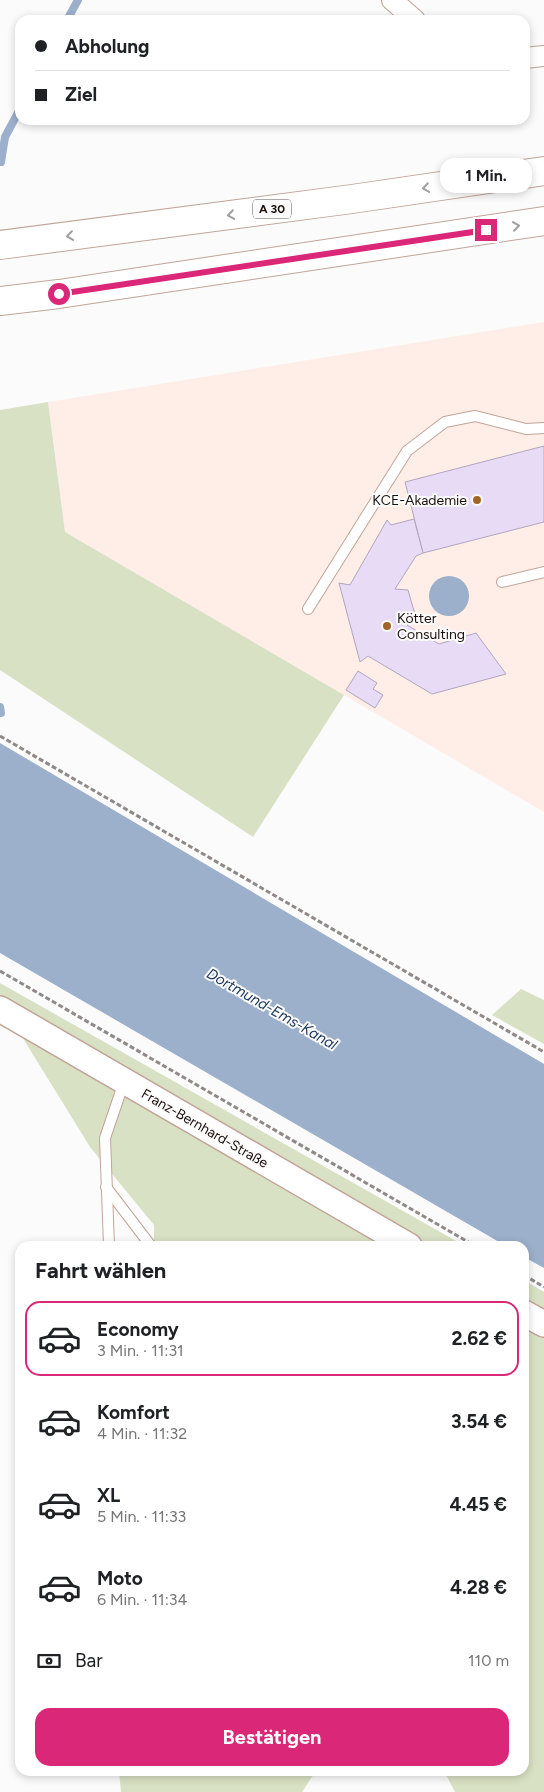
<!DOCTYPE html>
<html lang="de">
<meta charset="utf-8">
<style>
body{margin:0;font-family:Figtree,sans-serif;background:#f6f6f6;color:#202124;height:100vh;display:flex;flex-direction:column;font-size:19px;white-space:nowrap}
*{box-sizing:border-box;margin:0}
p{font-size:16px;color:#757577}
.icon{flex:none;width:28px;height:28px;fill:none;stroke:currentColor;stroke-width:2;stroke-linecap:round;stroke-linejoin:round}
.map{position:relative;flex:1;overflow:hidden}
.sheet{position:absolute;left:15px;top:1241px;width:514px;height:535px;display:flex;flex-direction:column;background:#fff;border-radius:15px;box-shadow:0 2px 8px #0003}
.sheet>*{flex:none}
.guide{position:absolute;left:15px;top:15px;width:515px;height:110px;border-radius:15px;box-shadow:0 2px 8px #0003;display:grid;align-content:center;height:110px;padding:0 20px;background:#fff}
.end{position:absolute;width:22px;height:22px;margin:-11px;border:6px solid #db2777;background:#fff;box-shadow:0 0 0 2px #fff}
.from{border-radius:50%}
.bubble{position:absolute;height:35px;border-radius:15px;background:#fff;box-shadow:0 2px 8px #0003;font-size:16px;font-weight:700;line-height:35px;text-align:center}
.guide b{display:flex;align-items:center;gap:18px;height:48px;font-size:19px}
.guide b+b{border-top:1px solid #e0e0e0}
.guide i{width:12px;height:12px;background:#202124}
ul{padding:0;list-style:none}
li{display:flex;align-items:center;gap:15px;height:75px;margin:0 10px 8px;padding:0 10px;border:2px solid transparent;border-radius:15px}
li div{flex:1}
li b{display:block;font-size:19px}
li em{font-style:normal;font-weight:700}
li.active{border-color:#db2777}
li>.icon{width:45px;height:45px;stroke-width:1.5}
h2{padding:0 20px;font-size:22px;line-height:60px}
.pay{display:flex;align-items:center;gap:12px;height:55px;padding:0 20px;font-size:19px}
.pay p{margin-inline-start:auto}
.cta{display:flex;gap:10px;margin-top:auto;padding:10px 20px}
.cta a{flex:1;height:58px;border-radius:15px;background:#db2777;color:#fff;font-size:20px;font-weight:700;line-height:58px;text-align:center}
.map>svg:first-child{display:block}
.built{fill:#feeee7}
.green{fill:#d9e1c4}
.water{fill:#9cafcb}
.lines{fill:none;stroke-linecap:round;stroke-linejoin:round}
.stream{stroke:#9cafcb;stroke-width:8}
.building{fill:#e7dbf6;stroke:#b2a6c0}
.service-casing{stroke:#c2a499;stroke-width:12}
.minor-casing{stroke:#c2a499;stroke-width:22}
.tertiary-casing{stroke:#c2a499;stroke-width:28}
.motorway-casing{stroke:#c2a499;stroke-width:30}
.path{stroke:#8f8987;stroke-width:3;stroke-dasharray:5 2.5;stroke-linecap:butt}
.service{stroke:#fff;stroke-width:10}
.minor{stroke:#fff;stroke-width:20}
.tertiary{stroke:#fff;stroke-width:25}
.motorway{stroke:#fff;stroke-width:28}
.oneway{stroke:#a39f9d}
.route{stroke:#db2777;stroke-width:6}
.poi-dot{fill:#a16627;stroke:#fbfbfb;stroke-width:2}
.labels{text-anchor:middle;stroke-width:4;stroke-linejoin:round;paint-order:stroke}
.shield{fill:#fbfbfb;stroke:#5e5653;stroke-width:1}
.shield-label{font-size:12px;font-weight:bold;fill:#1a0f0b}
.poi-label{font-size:14px;fill:#1a0f0b;stroke:#fbfbfb;text-anchor:end}
.street-label{font-size:14px;fill:#1a0f0b;stroke:#fbfbfb}
.water-label{font-size:15px;font-style:italic;fill:#203b61;stroke:#fbfbfb}
</style>
<div class="map">
<svg width="544" height="1792" viewBox="0 0 544 1792">
<rect width="100%" height="100%" fill="#fbfbfb"/>
<!-- built -->
<path class="built" d="M544 322V812L65 532 48 402Z"/>
<!-- green -->
<g class="green">
<path d="M48 402 65 532 344 695 253 837 0 670V410Z"/>
<path d="M0 983 465 1246H154V1225L90 1147 8 1014 0 1009Z"/>
<path d="M521 989 544 1000V1044L492 1015Z"/>
<path d="M524 1280 544 1292V1792H455L444 1771H524Z"/>
<path d="M119 1771H316L302 1792H121Z"/>
</g>
<!-- water -->
<g class="water">
<circle cx="449" cy="596" r="20"/>
<path d="M0 743 544 1064V1268L524 1257V1246H506L0 953Z"/>
</g>
<g class="lines">
<!-- stream -->
<g class="stream">
<path d="M67 20 78 0"/>
<path d="M1 162 5 137 20 109"/>
<path d="M0 707 1 713"/>
</g>
</g>
<!-- building -->
<g class="building">
<path d="M544 446V522L423 553 405 482Z"/>
<path d="M414 519 423 553 416 556 395 589 408 590 416 618 407 625 439 644 476 633 506 674 432 694 368 656 360 662 339 583 350 585 387 520 391 525Z"/>
<path d="M358 671 377 683 373 689 383 695 375 708 346 690Z"/>
</g>
<g class="lines">
<!-- service casing -->
<g class="service-casing">
<g id="service">
<path d="M502 582 544 572"/>
<path d="M308 609 407 451 445 422 475 416 526 429 544 428"/>
<path d="M106 1187 151 1246"/>
<path d="M109 1246 105 1138 124 1082"/>
</g>
</g>
<!-- minor casing -->
<g class="minor-casing">
<g id="minor">
<path d="M392 0 415 20"/>
<path d="M525 58 544 56"/>
</g>
</g>
<!-- tertiary casing -->
<g class="tertiary-casing">
<g id="tertiary">
<path d="M0 1009 409 1246"/>
<path d="M524 1313 544 1324"/>
</g>
</g>
<!-- motorway casing -->
<g class="motorway-casing">
<g id="motorway">
<path d="M0 245 352 199 544 171"/>
<path d="M0 301 59 294 544 221"/>
</g>
</g>
<!-- path -->
<g class="path">
<path d="M0 736 544 1052"/>
<path d="M0 971 475 1246"/>
<path d="M524 1275 544 1287"/>
</g>
<!-- service -->
<use href="#service" class="service"/>
<!-- minor -->
<use href="#minor" class="minor"/>
<!-- tertiary -->
<use href="#tertiary" class="tertiary"/>
<!-- motorway -->
<use href="#motorway" class="motorway"/>
</g>
<!-- one-way arrows -->
<defs><path id="oneway-chevron" d="M-2-3.5L2.5 0L-2 3.5" fill="none" stroke-width="1.6" stroke-linecap="round" stroke-linejoin="round" transform="scale(1.25)"/></defs>
<g class="oneway">
<use href="#oneway-chevron" transform="translate(426 188) rotate(172)"/>
<use href="#oneway-chevron" transform="translate(231 215) rotate(172)"/>
<use href="#oneway-chevron" transform="translate(516 226) rotate(-8)"/>
<use href="#oneway-chevron" transform="translate(70 236) rotate(172)"/>
</g>
<g class="lines">
<!-- route -->
<path class="route" d="M59 294 486 230"/>
</g>
<!-- markers -->
<g class="poi-dot">
<circle cx="477" cy="500" r="5"/>
<circle cx="387" cy="626" r="5"/>
</g>
<g class="labels">
<!-- shield labels -->
<rect class="shield" x="253" y="199.5" width="38" height="19" rx="4"/>
<g class="shield-label">
<text x="272" y="213">A 30</text>
</g>
<!-- poi labels -->
<g class="poi-label">
<text x="467" y="505">KCE-Akademie</text>
<text x="397" y="623" text-anchor="start">Kötter<tspan x="397" dy="16">Consulting</tspan></text>
</g>
<!-- street labels -->
<g class="street-label">
<text transform="translate(205 1128) rotate(30)" y="5">Franz-Bernhard-Straße</text>
</g>
<!-- water labels -->
<g class="water-label">
<text transform="translate(272 1009) rotate(30)" y="5">Dortmund-Ems-Kanal</text>
</g>
</g>
</svg>
<i class="end from" style="left:59px;top:294px"></i>
<i class="end" style="left:486px;top:230px"></i>
<div class="bubble" style="left:440px;top:158px;width:92px">1 Min.</div>
<div class="guide">
<b><i class="from"></i>Abholung</b>
<b><i></i>Ziel</b>
</div>
<section class="sheet">
<h2>Fahrt wählen</h2>
<ul>
<li class="active"><svg class="icon" aria-label="car" viewBox="0 0 24 24"><path d="M5 17H2v-5l4-1 3-4h7l3 4 3 1v5h-3M9 17h6M6 11h13"/><circle cx="7" cy="17" r="2"/><circle cx="17" cy="17" r="2"/></svg><div><b>Economy</b><p>3 Min. · 11:31</p></div><em>2.62 €</em></li>
<li><svg class="icon" aria-label="car" viewBox="0 0 24 24"><path d="M5 17H2v-5l4-1 3-4h7l3 4 3 1v5h-3M9 17h6M6 11h13"/><circle cx="7" cy="17" r="2"/><circle cx="17" cy="17" r="2"/></svg><div><b>Komfort</b><p>4 Min. · 11:32</p></div><em>3.54 €</em></li>
<li><svg class="icon" aria-label="car" viewBox="0 0 24 24"><path d="M5 17H2v-5l4-1 3-4h7l3 4 3 1v5h-3M9 17h6M6 11h13"/><circle cx="7" cy="17" r="2"/><circle cx="17" cy="17" r="2"/></svg><div><b>XL</b><p>5 Min. · 11:33</p></div><em>4.45 €</em></li>
<li><svg class="icon" aria-label="car" viewBox="0 0 24 24"><path d="M5 17H2v-5l4-1 3-4h7l3 4 3 1v5h-3M9 17h6M6 11h13"/><circle cx="7" cy="17" r="2"/><circle cx="17" cy="17" r="2"/></svg><div><b>Moto</b><p>6 Min. · 11:34</p></div><em>4.28 €</em></li>
</ul>
<div class="pay"><svg class="icon" aria-label="cash" viewBox="0 0 24 24"><path d="M3 7h18v10H3z"/><circle cx="12" cy="12" r="2"/></svg>Bar<p>110 m</p></div>
<div class="cta"><a>Bestätigen</a></div>
</section>
</div>
